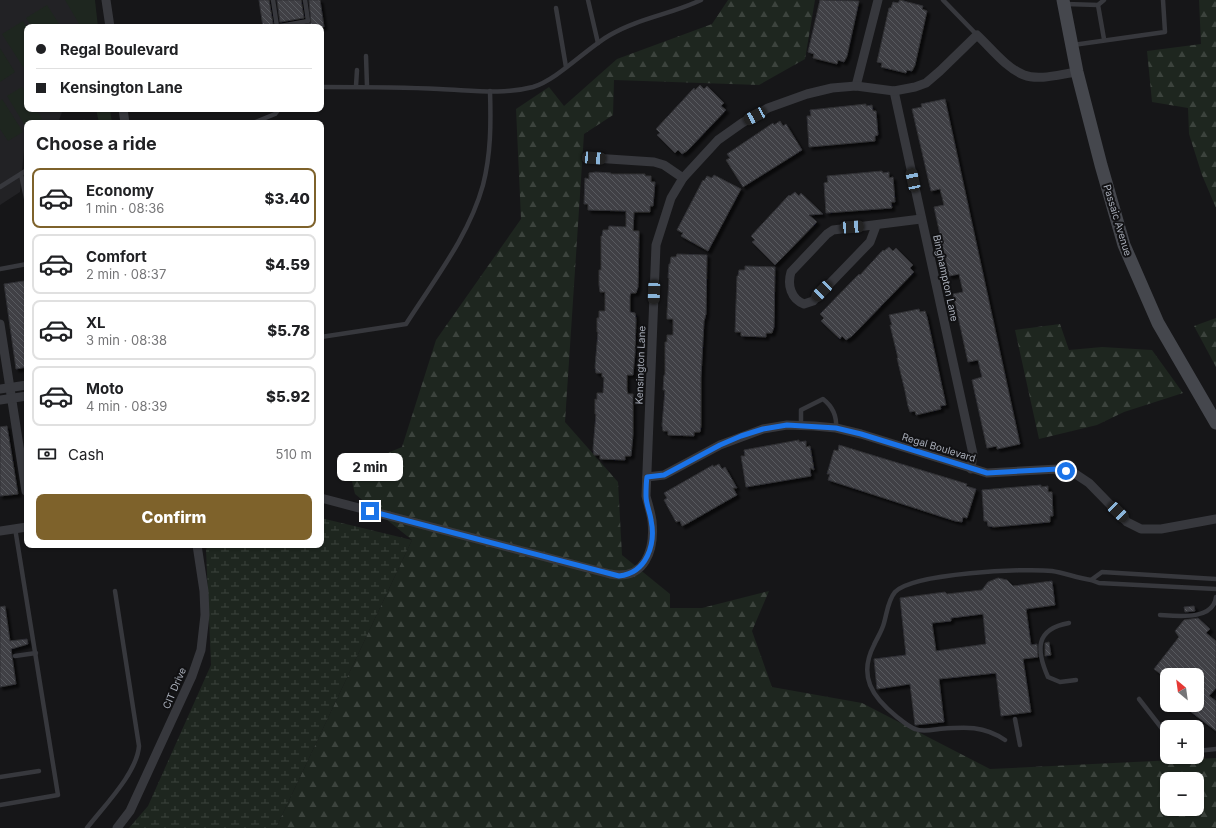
<!DOCTYPE html>
<meta charset="utf-8">
<style>
body{margin:0;font-family:Inter,sans-serif;background:#f2f2f2;color:#202124;height:100vh;display:flex;flex-direction:column;font-size:15px;white-space:nowrap}
*{box-sizing:border-box;margin:0}
p{font-size:13px;color:#757577}
.icon{flex:none;width:22px;height:22px;fill:none;stroke:currentColor;stroke-width:2;stroke-linecap:round;stroke-linejoin:round}
.map{position:relative;flex:1;overflow:hidden}
.panel{position:absolute;left:24px;top:120px;width:300px;height:428px;display:flex;flex-direction:column;background:#fff;border-radius:8px;box-shadow:0 1px 3px #0004}
.panel>*{flex:none}
.top-card{position:absolute;left:24px;top:24px;width:300px;height:88px;border-radius:8px;box-shadow:0 1px 3px #0004;display:grid;align-content:center;height:88px;padding:0 12px;background:#fff}
.needle{width:26px;rotate:331deg}
.controls{position:absolute;left:1160px;top:668px;display:grid;gap:8px}
.controls a{display:grid;place-items:center;width:44px;height:44px;border-radius:8px;background:#fff;box-shadow:0 1px 3px #0004;font-size:20px}
.end{position:absolute;width:18px;height:18px;margin:-9px;border:5px solid #1a73e8;background:#fff;box-shadow:0 0 0 2px #fff}
.from{border-radius:50%}
.bubble{position:absolute;height:28px;border-radius:8px;background:#fff;box-shadow:0 1px 3px #0004;font-size:13px;font-weight:800;line-height:28px;text-align:center}
.car{position:absolute;width:12px;height:24px;margin:-12px -6px;border-radius:5px;box-shadow:0 0 3px 1px #0007;background:linear-gradient(#222 24%,#8ab4d8 0 40%,#222 0 76%,#8ab4d8 0 86%,#222 0)}
.top-card b{display:flex;align-items:center;gap:14px;height:38px;font-size:15px}
.top-card b+b{border-top:1px solid #e0e0e0}
.top-card i{width:10px;height:10px;background:#202124}
ul{padding:0;list-style:none}
li{display:flex;align-items:center;gap:12px;height:60px;margin:0 8px 6px;padding:0 4px;border:2px solid #e0e0e0;border-radius:8px}
li div{flex:1}
li b{display:block;font-size:15px}
li em{font-style:normal;font-weight:800}
li.current{border-color:#7e622b}
li>.icon{width:36px;height:36px;stroke-width:1.5}
h2{padding:0 12px;font-size:18px;line-height:48px}
.pay{display:flex;align-items:center;gap:10px;height:44px;padding:0 12px;font-size:15px}
.pay p{margin-inline-start:auto}
.action{display:flex;gap:8px;margin-top:auto;padding:8px 12px}
.action a{flex:1;height:46px;border-radius:8px;background:#7e622b;color:#fff;font-size:16px;font-weight:800;line-height:46px;text-align:center}
.map>svg:first-child{display:block}
.built{fill:#222225}
.green{fill:#1e261f}
.forest{fill:url(#forest-firs);fill-rule:evenodd}
.wetland{fill:url(#wetland-marsh)}
.building{fill:url(#building-back-hatch);stroke:#303034;fill-rule:evenodd;filter:url(#shadow)}
.lines{fill:none;stroke-linecap:round;stroke-linejoin:round}
.service{stroke:#37383d;stroke-width:4.5}
.minor{stroke:#37383d;stroke-width:9}
.secondary{stroke:#45474d;stroke-width:13}
.route{stroke:#1a73e8;stroke-width:5}
.labels{text-anchor:middle;stroke-width:4;stroke-linejoin:round;paint-order:stroke}
.street-label{font-size:10px;fill:#a8adb8;stroke:#111113}
</style>
<div class="map">
<svg width="1216" height="828" viewBox="0 0 1216 828">
<defs>
<pattern id="forest-firs" width="22" height="20" patternUnits="userSpaceOnUse"><rect width="22" height="20" fill="#1e261f"/><path d="M5 1l3.5 6h-7zM16 11l3.5 6h-7z" fill="#3c433d"/></pattern>
<pattern id="wetland-marsh" width="20" height="14" patternUnits="userSpaceOnUse"><rect width="20" height="14" fill="#1e261f"/><path d="M1 5h8M5 5V1M11 12h8M15 12V8" fill="none" stroke="#3c433d"/></pattern>
<pattern id="building-back-hatch" width="6" height="6" patternUnits="userSpaceOnUse"><rect width="6" height="6" fill="#404145"/><path d="M-1 5l2 2M0 0l6 6M5-1l2 2" fill="none" stroke="#595a5e"/></pattern>
<filter id="shadow"><feDropShadow dx="3" dy="3" stdDeviation="1" flood-color="#0009"/></filter>
</defs>
<rect width="100%" height="100%" fill="#161618"/>
<!-- built -->
<path class="built" d="M0 0H84L86 27H27V109H81L62 112 58 123H27V149L24 151 20 192 0 205Z"/>
<!-- green -->
<g class="green">
<path d="M65 0H95L98 27H81Z"/>
<path d="M47 5 61 27H32L26 18Z"/>
<path d="M23 21 27 28V65L23 67 2 34Z"/>
<path d="M0 48 15 72 0 82Z"/>
<path d="M22 87 27 95V109H36L42 119 36 123H27V129L7 96Z"/>
<path d="M2 99 23 132 8 141 0 129V101Z"/>
<path d="M96 109H110L112 123H99Z"/>
</g>
<!-- forest -->
<g class="forest">
<path d="M728 0H815L805 59 759 85 614 80 613 115 584 134 565 422 618 482 622 555 670 594V608H702L769 591 752 631 772 687 862 703 990 769 1216 758V828H276L412 540 355 494 349 469 402 447 436 340 521 219 516 109 549 87 564 106 617 59 712 24ZM1167 779H1197V809H1167Z"/>
<path d="M1199 0H1216V208L1202 175 1189 134 1188 108 1152 102 1147 51 1201 44Z"/>
<path d="M1216 318V367L1194 326Z"/>
<path d="M1060 324 1069 350 1102 347 1152 350 1183 393 1124 412 1097 425 1039 439 1015 330Z"/>
</g>
<!-- wetland -->
<path class="wetland" d="M321 518 412 540 276 828H129L148 806 211 665 206 550 208 545H321Z"/>
<!-- building -->
<g class="building">
<path d="M259 0H269L273 24 271 27H263Z"/>
<path d="M277 0H301L304 18 280 22Z"/>
<path d="M309 0H320L324 27H296L311 23Z"/>
<path d="M820 0 859 1 847 56 844 62 838 60 837 64 813 58 814 54 808 52Z"/>
<path d="M900 0 923 6 922 9 927 11 915 65 912 71 907 70 906 73 881 67 882 63 877 62 889 8H891L893 2 898 3Z"/>
<path d="M700 85 704 89 707 86 724 103 721 106 726 110 687 151 682 154 678 150 675 153 657 135 660 133 656 129 694 88 695 90Z"/>
<path d="M945 99 1020 444 997 449V446L987 448 972 380 982 377 978 360 968 362 953 294 963 292 959 274 949 276 934 207 944 205 940 189 931 191 912 109 922 107 921 104Z"/>
<path d="M866 104V106L872 105 873 111H876L878 135 875 136V141L809 147 807 116H811L810 110Z"/>
<path d="M780 121 783 126 786 124 802 150 743 187 726 160 730 158 727 154 773 123 774 125Z"/>
<path d="M882 171 883 173 889 172V178L893 177 895 202H891L892 208 826 213 824 183 828 182 827 176Z"/>
<path d="M596 172 611 173V174H645V176H651V182H655L653 206H650V212H634L633 231H639V237L638 287 636 293H631L630 296V312L635 313 636 319 635 353 633 375H627V390L628 394H633V434L631 456H625V460L600 459V455H594L593 449 596 414H595V399L597 400V393H603L604 377H602V373H596L595 367 598 332H597V318H599V311H605V292H600L599 285V270H601V236H602L603 230H608L609 226 626 227V211L588 210V204H584L585 178 589 179V173Z"/>
<path d="M714 175 741 189 708 251 681 236 683 233 677 230 703 180 704 181 707 176 712 178Z"/>
<path d="M795 192 799 196 801 193 823 214 809 215 817 222 775 265 752 242 755 240 751 236 789 195 790 196Z"/>
<path d="M889 247 893 251 896 248 913 265 910 268 914 272 852 336 846 340 842 336 840 339 821 321 824 318 820 314 859 274 860 275 883 250 884 251Z"/>
<path d="M677 254 707 255 706 314 704 321 701 377V426L700 432H694V436L668 435V431H663L662 425 665 390H663L664 375H665V342H667V335H673V319H667V313L669 278H668L669 264H670L671 257H676Z"/>
<path d="M745 266 775 267 774 327 772 333H766V337L741 336V332H735L737 276H738L739 270H745Z"/>
<path d="M24 281 27 300V367L16 369 4 284Z"/>
<path d="M919 309 920 312 925 311 927 317 946 405 940 406 941 409 916 415 915 411 910 412 908 406 905 391 897 358H898L890 325H892L889 315Z"/>
<path d="M7 426 18 494 0 496V427Z"/>
<path d="M799 440V442L806 441V447L810 446 814 470 810 468 811 476 746 487 741 456H745L744 450Z"/>
<path d="M839 445 967 484 966 486 976 489 967 518 963 517 962 522 955 521 828 480 830 474H827L834 450 838 451Z"/>
<path d="M719 464 722 469 725 467 737 488H733L737 495 688 523 682 526 680 521 676 522 664 500 667 498 664 493 713 465V467Z"/>
<path d="M1041 485V487L1048 486V492H1052L1053 516H1050V522L994 527 988 526 987 521H984L982 490Z"/>
<path d="M998 578 1007 580 1013 586 1052 581 1055 605 1026 609 1031 645 1037 644 1038 657 1023 659 1031 712 1001 716 996 673 939 679 944 722 915 725 910 684 877 689 874 659 906 655 900 598 945 592 947 594 982 590 988 582ZM983 614 986 644 936 651 932 623 951 621V618Z"/>
<path d="M5 606 10 641 27 639 28 644 11 649 16 684 0 687V607Z"/>
<path d="M1194 606 1195 611 1185 612 1184 607Z"/>
<path d="M1198 618 1210 629 1206 633 1216 641V688L1209 696 1216 701V731L1182 705H1197V675H1186L1179 672 1176 675H1162L1154 669 1179 637 1175 631 1184 620Z"/>
<path d="M1049 642 1051 655 1045 656V643Z"/>
</g>
<g class="lines">
<!-- service -->
<g class="service">
<path d="M273 0 277 27"/>
<path d="M588 0 598 43"/>
<path d="M943 0 977 35"/>
<path d="M1066 4 1098 5 1104 0"/>
<path d="M1098 5 1104 39"/>
<path d="M556 8 566 67"/>
<path d="M275 27 308 21 305 0"/>
<path d="M1073 45 1165 32 1163 0"/>
<path d="M366 56 367 86"/>
<path d="M356 86 357 70"/>
<path d="M321 87C360 87 400 87 439 89 470 90 503 95 533 87 557 80 587 48 610 35 639 18 672 14 701 0"/>
<path d="M84 122V123"/>
<path d="M253 123 275 114 279 109"/>
<path d="M21 174 27 203"/>
<path d="M0 187 27 170"/>
<path d="M0 269 27 264"/>
<path d="M321 337 406 324C434 280 469 236 483 185 491 154 491 123 490 91"/>
<path d="M801 426V410L823 399C832 406 837 416 836 428"/>
<path d="M1216 579 1102 572 1091 580 1099 583 1216 589"/>
<path d="M1160 615C1176 616 1213 621 1216 597"/>
<path d="M1069 623C1035 629 1036 650 1048 677L1060 682 1076 680"/>
<path d="M15 656 36 653"/>
<path d="M1139 699 1167 735"/>
<path d="M1015 719 1020 745"/>
<path d="M1005 740C983 725 964 727 939 729 931 730 922 732 915 729 909 727 902 721 897 717 872 697 858 676 874 645 877 638 882 631 884 623 887 613 888 600 895 592 913 573 1025 568 1052 571 1065 573 1077 578 1091 580"/>
<path d="M1197 751 1216 749"/>
<path d="M0 777 39 771"/>
<path d="M0 805 58 795 15 528"/>
<path d="M87 828C104 806 137 773 139 746L115 591"/>
</g>
<!-- minor -->
<g class="minor">
<path d="M106 0 110 27"/>
<path d="M856 86 878 0"/>
<path d="M894 91 973 454 971 469"/>
<path d="M123 109 125 123"/>
<path d="M594 158 654 162 664 165 683 178"/>
<path d="M876 226 870 242 813 301 804 304C791 299 787 285 791 272L827 234 833 230 921 219"/>
<path d="M0 324 26 491"/>
<path d="M0 389 27 385"/>
<path d="M0 400 27 396"/>
<path d="M647 477 664 475 720 445 763 429 787 425 814 426 836 428 861 434 987 473 1058 469 1074 473 1089 483 1127 522 1141 529H1161L1216 519"/>
<path d="M321 498 610 574C645 581 655 550 652 521 651 513 648 504 646 496L656 245 671 198 683 178 718 140 742 123 768 108 807 94 832 88 856 86 894 91 915 87 926 83 940 71 977 35C991 48 1006 68 1024 75 1039 81 1061 74 1077 72"/>
<path d="M0 531 27 527"/>
<path d="M117 828 130 811 192 676 201 650 205 615 204 591 197 545"/>
</g>
<!-- secondary -->
<path class="secondary" d="M1063 0 1077 72 1101 165 1124 245 1158 323 1216 423"/>
</g>
<g class="lines">
<!-- route -->
<path class="route" d="M370 511 619 576C647 573 656 544 651 520 650 512 646 504 646 496 646 490 646 483 647 477L664 475 720 445 741 436 763 429 787 425 836 428 861 434 987 473 1058 469 1066 471"/>
</g>
<g class="labels">
<!-- street labels -->
<g class="street-label">
<text transform="translate(1118 220) rotate(73)" y="4">Passaic Avenue</text>
<text transform="translate(946 278) rotate(78)" y="4">Binghampton Lane</text>
<text transform="translate(640 365) rotate(-88)" y="4">Kensington Lane</text>
<text transform="translate(939 447) rotate(17)" y="4">Regal Boulevard</text>
<text transform="translate(174 688) rotate(-67)" y="4">CIT Drive</text>
</g>
</g>
</svg>
<div class="controls">
<a><svg class="needle" viewBox="-14 -14 28 28"><path d="M0-13l5 13h-10z" fill="#e53935"/><path d="M0 13l5-13h-10z" fill="#757577"/></svg></a>
<a>+</a>
<a>−</a>
</div>
<i class="end from" style="left:1066px;top:471px"></i>
<i class="end" style="left:370px;top:511px"></i>
<div class="bubble" style="left:337px;top:453px;width:66px">2 min</div>
<i class="car" style="left:755px;top:116px;rotate:242deg"></i>
<i class="car" style="left:594px;top:158px;rotate:94deg"></i>
<i class="car" style="left:913px;top:180px;rotate:348deg"></i>
<i class="car" style="left:852px;top:227px;rotate:86deg"></i>
<i class="car" style="left:822px;top:291px;rotate:224deg"></i>
<i class="car" style="left:654px;top:292px;rotate:182deg"></i>
<i class="car" style="left:1118px;top:512px;rotate:134deg"></i>
<div class="top-card">
<b><i class="from"></i>Regal Boulevard</b>
<b><i></i>Kensington Lane</b>
</div>
<section class="panel">
<h2>Choose a ride</h2>
<ul>
<li class="current"><svg class="icon" aria-label="car" viewBox="0 0 24 24"><path d="M5 17H2v-5l4-1 3-4h7l3 4 3 1v5h-3M9 17h6M6 11h13"/><circle cx="7" cy="17" r="2"/><circle cx="17" cy="17" r="2"/></svg><div><b>Economy</b><p>1 min · 08:36</p></div><em>$3.40</em></li>
<li><svg class="icon" aria-label="car" viewBox="0 0 24 24"><path d="M5 17H2v-5l4-1 3-4h7l3 4 3 1v5h-3M9 17h6M6 11h13"/><circle cx="7" cy="17" r="2"/><circle cx="17" cy="17" r="2"/></svg><div><b>Comfort</b><p>2 min · 08:37</p></div><em>$4.59</em></li>
<li><svg class="icon" aria-label="car" viewBox="0 0 24 24"><path d="M5 17H2v-5l4-1 3-4h7l3 4 3 1v5h-3M9 17h6M6 11h13"/><circle cx="7" cy="17" r="2"/><circle cx="17" cy="17" r="2"/></svg><div><b>XL</b><p>3 min · 08:38</p></div><em>$5.78</em></li>
<li><svg class="icon" aria-label="car" viewBox="0 0 24 24"><path d="M5 17H2v-5l4-1 3-4h7l3 4 3 1v5h-3M9 17h6M6 11h13"/><circle cx="7" cy="17" r="2"/><circle cx="17" cy="17" r="2"/></svg><div><b>Moto</b><p>4 min · 08:39</p></div><em>$5.92</em></li>
</ul>
<div class="pay"><svg class="icon" aria-label="cash" viewBox="0 0 24 24"><path d="M3 7h18v10H3z"/><circle cx="12" cy="12" r="2"/></svg>Cash<p>510 m</p></div>
<div class="action"><a>Confirm</a></div>
</section>
</div>
